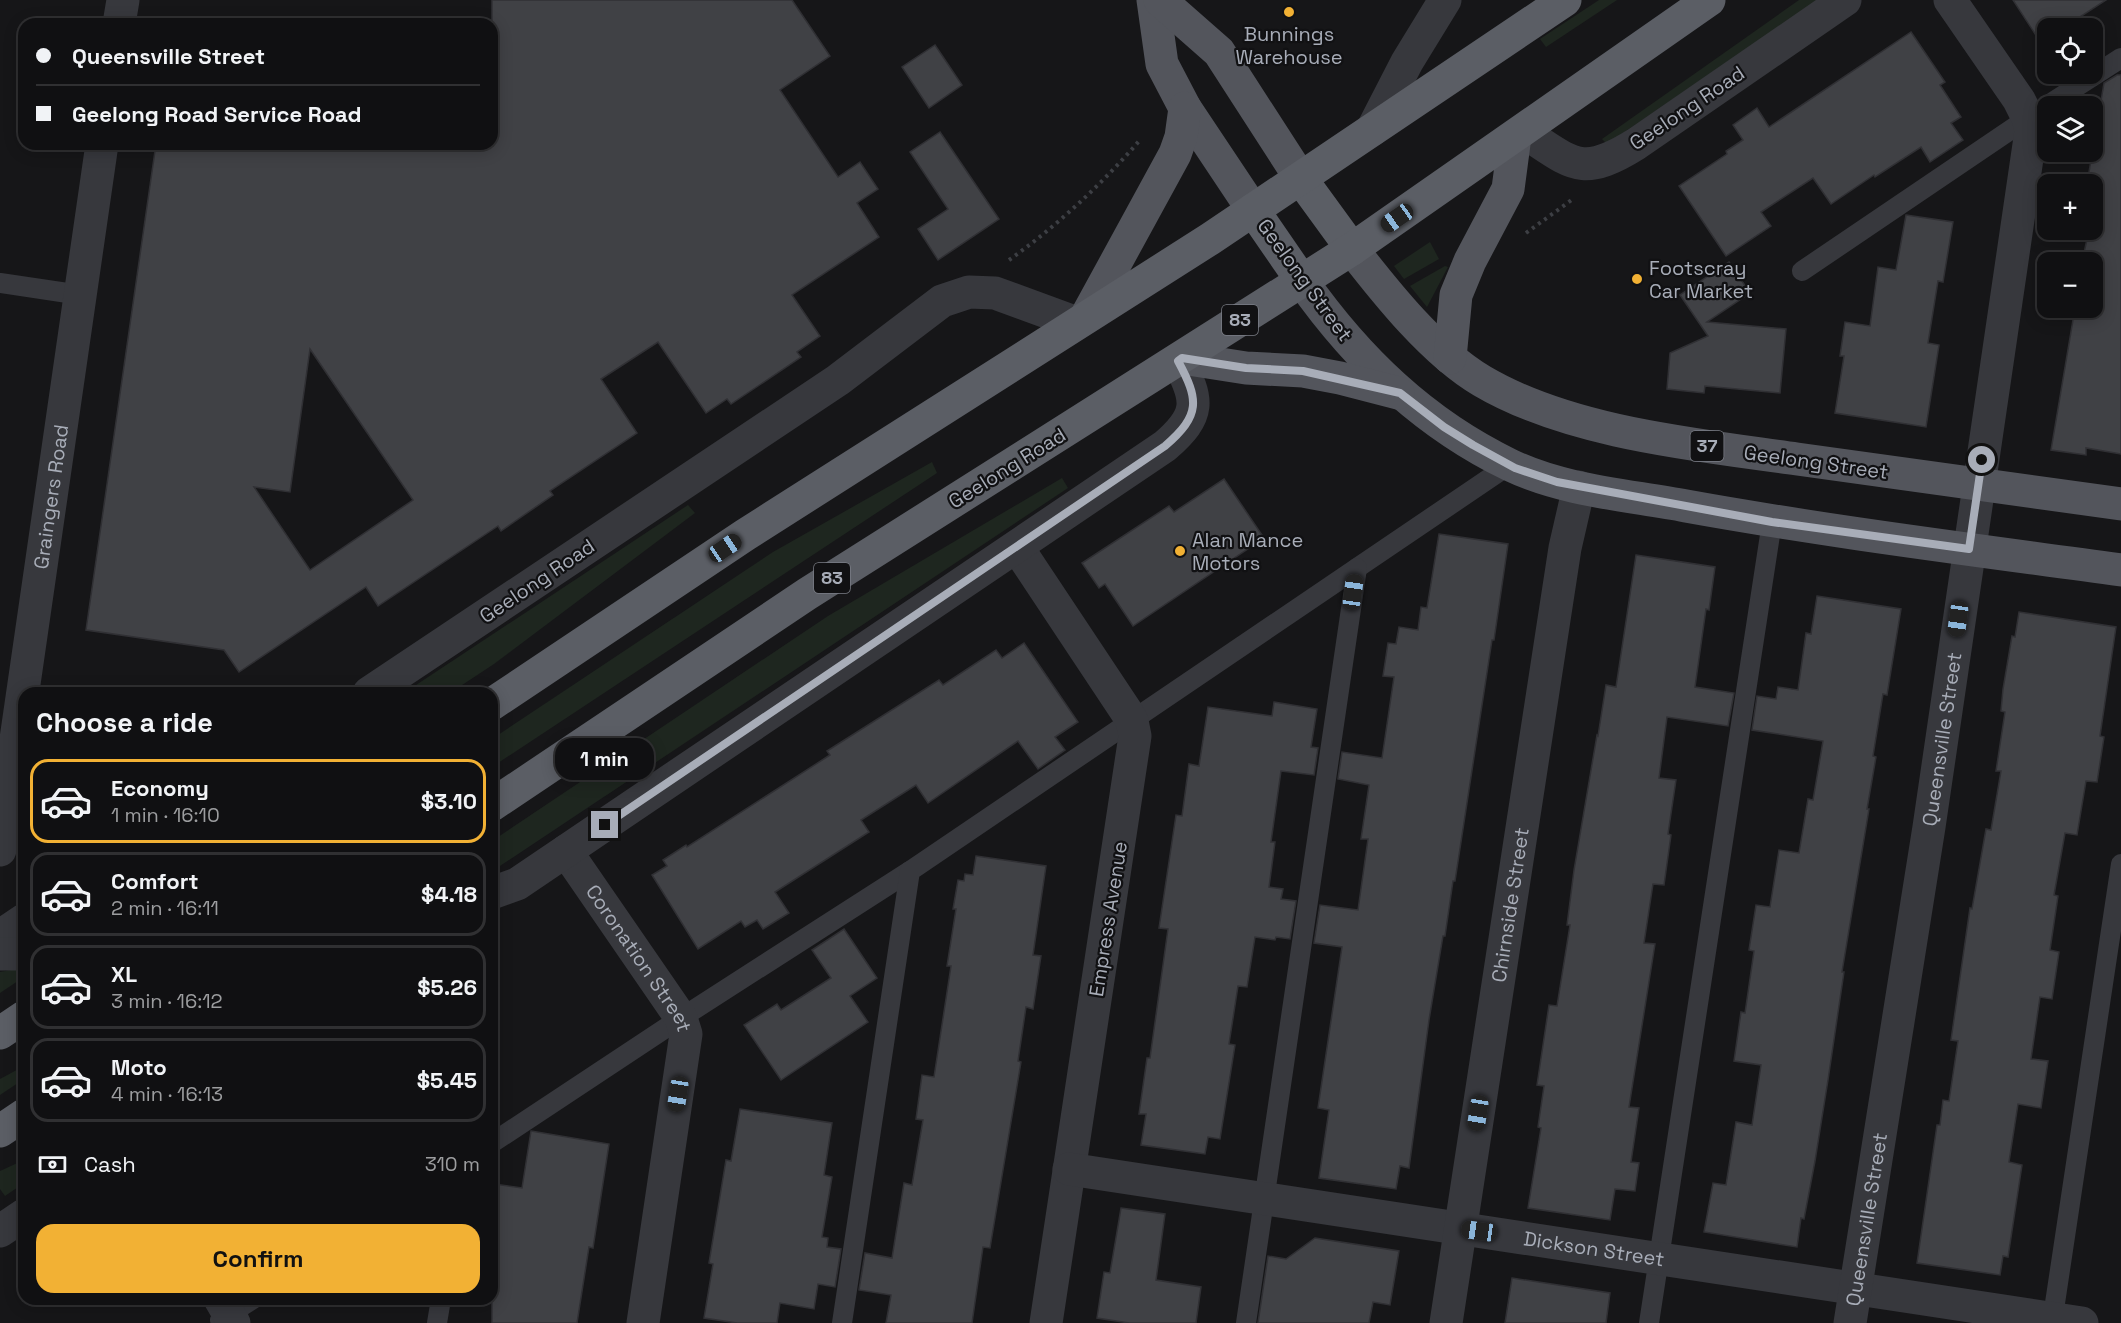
<!DOCTYPE html>
<meta charset="utf-8">
<style>
body{margin:0;font-family:"Space Grotesk",sans-serif;background:#1e1e20;color:#f1f3f6;height:100vh;display:flex;flex-direction:column;font-size:22px;white-space:nowrap}
*{box-sizing:border-box;margin:0}
p{font-size:20px;color:#9c9d9f}
.icon{flex:none;width:33px;height:33px;fill:none;stroke:currentColor;stroke-width:2;stroke-linecap:round;stroke-linejoin:round}
.map{position:relative;flex:1;overflow:hidden}
.side{position:absolute;left:18px;top:687px;width:480px;height:618px;display:flex;flex-direction:column;background:#101012;border-radius:18px;box-shadow:0 3px 15px #0003,0 0 0 2px #303032}
.side>*{flex:none}
.hud{position:absolute;left:18px;top:18px;width:480px;height:132px;border-radius:18px;box-shadow:0 3px 15px #0003,0 0 0 2px #303032;display:grid;align-content:center;height:132px;padding:0 18px;background:#101012}
.controls{position:absolute;left:2037px;top:18px;display:grid;gap:12px}
.controls a{display:grid;place-items:center;width:66px;height:66px;border-radius:12px;background:#101012;box-shadow:0 3px 15px #0003,0 0 0 2px #303032;font-size:30px}
.end{position:absolute;width:27px;height:27px;margin:-14px;border:8px solid #a8adb8;background:#111;box-shadow:0 0 0 3px #111}
.from{border-radius:50%}
.bubble{position:absolute;height:42px;border-radius:18px;background:#101012;box-shadow:0 3px 15px #0003,0 0 0 2px #303032;font-size:20px;font-weight:700;line-height:42px;text-align:center}
.car{position:absolute;width:18px;height:36px;margin:-18px -9px;border-radius:8px;box-shadow:0 0 4px 2px #0007;background:linear-gradient(#222 24%,#8ab4d8 0 40%,#222 0 76%,#8ab4d8 0 86%,#222 0)}
.hud b{display:flex;align-items:center;gap:21px;height:57px;font-size:22px}
.hud b+b{border-top:2px solid #303032}
.hud i{width:15px;height:15px;background:#f1f3f6}
ul{padding:0;list-style:none}
li{display:flex;align-items:center;gap:18px;height:84px;margin:0 12px 9px;padding:0 6px;border:3px solid #303032;border-radius:18px}
li div{flex:1}
li b{display:block;font-size:22px}
li em{font-style:normal;font-weight:700}
li.active{border-color:#f2b134}
li>.icon{width:54px;height:54px;stroke-width:1.5}
h2{padding:0 18px;font-size:27px;line-height:72px}
.pay{display:flex;align-items:center;gap:15px;height:66px;padding:0 18px;font-size:22px}
.pay p{margin-inline-start:auto}
.cta{display:flex;gap:12px;margin-top:auto;padding:12px 18px}
.cta a{flex:1;height:69px;border-radius:18px;background:#f2b134;color:#111;font-size:24px;font-weight:700;line-height:69px;text-align:center}
.map>svg:first-child{display:block}
.green{fill:#1e261f}
.building{fill:#404145;stroke:#303034;stroke-width:1.5;fill-rule:evenodd}
.lines{fill:none;stroke-linecap:round;stroke-linejoin:round}
.path{stroke:#3d3f44;stroke-width:4;stroke-dasharray:3 4.5;stroke-linecap:butt}
.service{stroke:#37383d;stroke-width:20}
.minor{stroke:#37383d;stroke-width:33}
.primary{stroke:#53555c;stroke-width:33}
.trunk{stroke:#5b5e65;stroke-width:33}
.route{stroke:#a8adb8;stroke-width:8}
.poi-dot{fill:#f2b134;stroke:#111113;stroke-width:2}
.labels{text-anchor:middle;stroke-width:4.5;stroke-linejoin:round;paint-order:stroke}
.shield{fill:#111113;stroke:#7b7e86;stroke-width:1.5}
.shield-label{font-size:18px;font-weight:bold;fill:#a8adb8}
.poi-label{font-size:20px;fill:#a8adb8;stroke:#111113;text-anchor:start}
.street-label{font-size:20px;fill:#a8adb8;stroke:#111113}
</style>
<div class="map">
<svg width="2121" height="1323" viewBox="0 0 2121 1323">
<rect width="100%" height="100%" fill="#161618"/>
<!-- green -->
<g class="green">
<path d="M1599 0H1617L1546 47 1540 39Z"/>
<path d="M1799 0H1818L1607 144 1602 139Z"/>
<path d="M1430 242 1439 259 1404 279 1394 266Z"/>
<path d="M1445 266 1448 267 1427 307 1410 286Z"/>
<path d="M932 462 937 473 492 767V739L773 552Z"/>
<path d="M1062 478 1068 488 500 866 492 870V841L828 616Z"/>
<path d="M688 505 695 513 494 664 450 693H404Z"/>
<path d="M11 970H22L24 977 0 993V972Z"/>
<path d="M24 1066V1079L0 1095V1079Z"/>
<path d="M24 1160V1183L5 1196 0 1189V1171Z"/>
</g>
<!-- building -->
<g class="building">
<path d="M492 0H792L830 56 780 90 838 177 860 162 878 189 857 203 879 237 792 295 820 336 797 352 801 357 761 384 731 404 727 399 706 413 658 342 601 379 637 433 550 491 553 495 501 531 498 526 378 606 366 587 239 672 224 650 86 630 156 144H492ZM310 349 413 500 310 570 254 487 290 492Z"/>
<path d="M2013 0H2106L2063 28H2048V39L2041 43Z"/>
<path d="M1911 32 1945 82 1940 85 1961 117 1951 123 1963 140 1930 162 1921 147 1875 177 1874 175 1831 204 1813 178 1761 212 1771 226 1726 256 1679 186 1727 154 1726 151 1743 140 1733 125 1757 108 1769 127Z"/>
<path d="M935 45 962 85 929 108 902 67Z"/>
<path d="M2117 75H2121V454L2086 448V455L2051 450 2075 308H2092V262H2082L2089 230H2092V205L2096 184H2087L2104 83Z"/>
<path d="M940 132 999 219 938 260 918 229 948 209 910 152Z"/>
<path d="M1906 215 1953 222 1943 282 1938 281 1928 343 1939 345 1926 427 1835 413 1844 356H1840L1845 322 1870 326 1878 267 1896 270Z"/>
<path d="M1729 262 1750 293 1707 322 1786 329 1780 393 1705 386 1704 393 1667 389 1670 353 1708 336 1680 295Z"/>
<path d="M1224 479 1264 538 1133 626 1105 584 1099 588 1082 563 1169 506 1174 512Z"/>
<path d="M1439 534 1508 544 1494 640H1492L1455 881H1453L1445 936H1443L1429 1020 1409 1168 1400 1166 1396 1189 1319 1178 1329 1110 1318 1108 1342 947 1314 943 1320 905 1358 910 1368 839H1361L1369 785 1338 779 1342 752 1382 758 1394 677 1383 676 1388 643 1396 644 1399 627 1418 630 1421 607 1427 608Z"/>
<path d="M1636 555 1715 567 1709 610 1706 609 1695 687 1734 693 1728 726 1667 717 1659 778 1676 780 1668 834 1671 835 1664 885 1653 884 1644 943 1655 944 1629 1107 1639 1108 1631 1162 1639 1163 1635 1191 1615 1189 1610 1220 1528 1208 1541 1128 1538 1127 1544 1086 1537 1085 1549 1005 1557 1006 1570 925H1567L1574 870 1597 735 1598 736 1606 685 1616 687Z"/>
<path d="M1817 596 1901 609 1887 695 1883 694 1873 756 1876 757 1867 809H1869L1842 972H1844L1828 1080 1815 1161 1804 1219 1801 1218 1797 1247 1704 1232 1713 1183 1726 1185 1736 1122 1752 1125 1761 1065 1734 1061 1741 1012 1745 1013 1754 951 1749 950 1756 905 1770 907 1779 850 1799 853 1808 799 1813 800 1823 741 1752 730 1757 696 1776 699 1778 687 1798 690 1806 633 1811 634Z"/>
<path d="M2019 612 2116 627 2100 736 2104 737 2097 782 2086 781 2077 835 2065 833 2054 895 2058 896 2050 950 2059 952 2052 999 2040 997 2031 1059 2048 1061 2041 1108 2018 1104 2009 1162 2022 1165 2008 1257 2003 1256 2000 1275 1917 1263 1937 1125H1940L1943 1100 1949 1101 1958 1041 1951 1040 1970 908 1972 909 1986 829 1991 830 2001 771H1996L2005 712 2001 711 2003 689 2012 636 2015 637Z"/>
<path d="M1024 643 1078 722 1055 737 1065 750 1038 769 1018 741 928 803 916 785 861 820 869 832 775 892 789 913 763 929 757 920 745 927 741 921 698 949 652 875 667 866 663 860 686 845 687 847 830 755 827 751 939 680 943 685 996 650 1002 658Z"/>
<path d="M1274 702 1317 709 1311 747 1318 748 1314 775 1281 771 1271 842H1275L1269 887 1283 889 1281 899 1296 901 1290 939 1276 937 1275 940 1255 937 1247 987 1238 986 1229 1044 1235 1045 1220 1139 1208 1137 1205 1154 1141 1145 1146 1114H1139L1147 1058H1150L1168 929 1159 928 1176 815 1182 816 1189 764 1199 766 1208 707 1272 716Z"/>
<path d="M976 856 1046 866 1033 955 1041 956 1033 1009 1026 1007 1018 1061 1021 1062 990 1248 983 1247 972 1323H886L891 1295 859 1290 865 1253 892 1258 904 1183 912 1185 923 1120 916 1119 922 1075 934 1077 951 966H947L956 909H953L958 880 964 881 965 874 973 875Z"/>
<path d="M844 929 877 978 850 996 868 1022 781 1080 744 1025 777 1004 781 1010 831 978 812 950Z"/>
<path d="M740 1109 832 1123 824 1175 832 1177 822 1237 828 1238 827 1247 841 1249 835 1287 818 1284 814 1309 780 1303 777 1323H737L704 1318 713 1264 709 1263 726 1160 731 1161Z"/>
<path d="M531 1131 609 1144 593 1248 589 1247 577 1323H492V1265L499 1221 492 1220 495 1184 522 1188Z"/>
<path d="M1121 1208 1165 1214 1156 1280 1201 1287 1196 1323H1129L1097 1318 1104 1272 1110 1273Z"/>
<path d="M1315 1238 1399 1251 1390 1305 1373 1302 1369 1323H1258L1268 1256 1286 1259Z"/>
<path d="M1512 1278 1610 1293 1606 1323H1505Z"/>
</g>
<g class="lines">
<!-- path -->
<g class="path">
<path d="M1526 233 1573 199"/>
<path d="M1009 260C1057 226 1101 185 1140 140"/>
</g>
<!-- service -->
<g class="service">
<path d="M1802 271 2028 118 2121 58"/>
<path d="M0 283 81 295"/>
<path d="M1357 568 1509 465"/>
<path d="M492 1143 681 1018 910 871"/>
<path d="M220 1320 253 1299"/>
<path d="M437 1323 441 1299"/>
<path d="M842 1323 910 871 1357 568 1246 1323"/>
<path d="M1649 1323 1772 522"/>
<path d="M2052 1323 2121 864"/>
</g>
<!-- minor -->
<g class="minor">
<path d="M119 24 123 0"/>
<path d="M1372 130 1407 62 1445 0"/>
<path d="M1522 131C1572 163 1580 179 1636 144L1845 0"/>
<path d="M1017 547 1126 711 1132 721 1135 736 1046 1323"/>
<path d="M369 693 838 380 942 301 969 292 995 293 1077 323"/>
<path id="s1" d="M0 850 102 144"/>
<path id="s2" d="M566 851 681 1018 686 1034 643 1323"/>
<path d="M492 893 517 884 1165 446C1201 415 1199 400 1178 361"/>
<path d="M0 936 24 920"/>
<path d="M0 954H24"/>
<path id="s3" d="M1069 1169 2082 1323"/>
<path d="M0 1231 24 1215"/>
<path d="M220 1299 234 1323"/>
<path id="s4" d="M1446 1323 1565 548 1579 487"/>
<path id="s5" d="M1850 1323 1929 827 2031 131 2028 118 2019 100 1950 0"/>
</g>
<!-- primary -->
<g class="primary">
<path d="M1153 0 1162 64 1185 108 1253 210"/>
<path d="M1160 0 1219 52 1301 179"/>
<path d="M1352 249C1387 294 1433 352 1482 381 1570 433 1698 445 1797 459 1905 474 2013 489 2121 504"/>
<path d="M1302 281C1357 359 1423 423 1510 465 1564 491 1628 495 1686 506 1830 532 1976 550 2121 570"/>
<path d="M1086 317 1175 154 1181 137 1185 108"/>
<path d="M1182 358 1246 368 1303 371 1340 378 1398 393"/>
<path d="M1450 358 1456 295 1470 261 1508 189 1515 136"/>
</g>
<!-- trunk -->
<g class="trunk">
<path d="M1301 179 1352 249"/>
<path d="M1253 210 1302 281"/>
<path d="M492 704 745 535 1210 239 1565 0"/>
<path d="M492 805 807 594 1352 249 1709 0"/>
<path d="M0 1033 24 1017"/>
<path d="M0 1131 24 1115"/>
</g>
</g>
<g class="lines">
<!-- route -->
<path class="route" d="M605 825 1165 446C1201 415 1199 400 1178 361L1182 358 1246 368 1303 371 1400 393 1444 427 1473 445 1515 468 1557 482 1772 522 1969 549 1982 460"/>
</g>
<!-- markers -->
<g class="poi-dot">
<circle cx="1289" cy="12" r="6"/>
<circle cx="1637" cy="279" r="6"/>
<circle cx="1180" cy="551" r="6"/>
</g>
<g class="labels">
<!-- shield labels -->
<g class="shield">
<rect x="1222" y="305" width="36" height="30" rx="4.5"/>
<rect x="1690.5" y="431" width="33" height="30" rx="4.5"/>
<rect x="814" y="563" width="36" height="30" rx="4.5"/>
</g>
<g class="shield-label">
<text x="1240" y="326">83</text>
<text x="1707" y="452">37</text>
<text x="832" y="584">83</text>
</g>
<!-- poi labels -->
<g class="poi-label">
<text x="1289" y="41" text-anchor="middle">Bunnings<tspan x="1289" dy="23">Warehouse</tspan></text>
<text x="1649" y="275">Footscray<tspan x="1649" dy="23">Car Market</tspan></text>
<text x="1192" y="547">Alan Mance<tspan x="1192" dy="23">Motors</tspan></text>
</g>
<!-- street labels -->
<g class="street-label">
<text transform="translate(1687 108) rotate(-34)" y="7">Geelong Road</text>
<text transform="translate(1305 280) rotate(54)" y="7">Geelong Street</text>
<text transform="translate(1816 462) rotate(8)" y="7">Geelong Street</text>
<text transform="translate(1007 468) rotate(-32)" y="7">Geelong Road</text>
<text dy="7" stroke="none"><textPath href="#s1" startOffset="357">Graingers Road</textPath></text>
<text transform="translate(537 581) rotate(-34)" y="7">Geelong Road</text>
<text dy="7" stroke="none"><textPath href="#s5" startOffset="591">Queensville Street</textPath></text>
<text dy="7" stroke="none"><textPath href="#s4" startOffset="423">Chirnside Street</textPath></text>
<text transform="translate(1108 919) rotate(-81)" y="7">Empress Avenue</text>
<text dy="7" stroke="none"><textPath href="#s2" startOffset="130">Coronation Street</textPath></text>
<text dy="7" stroke="none"><textPath href="#s5" startOffset="105">Queensville Street</textPath></text>
<text dy="7" stroke="none"><textPath href="#s3" startOffset="531">Dickson Street</textPath></text>
</g>
</g>
</svg>
<div class="controls">
<a><svg class="icon" aria-label="locate" viewBox="0 0 24 24"><circle cx="12" cy="12" r="6"/><path d="M12 2v4M12 18v4M2 12h4M18 12h4"/></svg></a>
<a><svg class="icon" aria-label="layers" viewBox="0 0 24 24"><path d="M12 4l9 5-9 5-9-5zM3 14l9 5 9-5"/></svg></a>
<a>+</a>
<a>−</a>
</div>
<i class="end from" style="left:1982px;top:460px"></i>
<i class="end" style="left:605px;top:825px"></i>
<div class="bubble" style="left:555px;top:738px;width:99px">1 min</div>
<i class="car" style="left:1397px;top:218px;rotate:235deg"></i>
<i class="car" style="left:725px;top:548px;rotate:56deg"></i>
<i class="car" style="left:1353px;top:592px;rotate:8deg"></i>
<i class="car" style="left:1958px;top:619px;rotate:188deg"></i>
<i class="car" style="left:678px;top:1094px;rotate:189deg"></i>
<i class="car" style="left:1478px;top:1113px;rotate:189deg"></i>
<i class="car" style="left:1479px;top:1231px;rotate:278deg"></i>
<div class="hud">
<b><i class="from"></i>Queensville Street</b>
<b><i></i>Geelong Road Service Road</b>
</div>
<section class="side">
<h2>Choose a ride</h2>
<ul>
<li class="active"><svg class="icon" aria-label="car" viewBox="0 0 24 24"><path d="M5 17H2v-5l4-1 3-4h7l3 4 3 1v5h-3M9 17h6M6 11h13"/><circle cx="7" cy="17" r="2"/><circle cx="17" cy="17" r="2"/></svg><div><b>Economy</b><p>1 min · 16:10</p></div><em>$3.10</em></li>
<li><svg class="icon" aria-label="car" viewBox="0 0 24 24"><path d="M5 17H2v-5l4-1 3-4h7l3 4 3 1v5h-3M9 17h6M6 11h13"/><circle cx="7" cy="17" r="2"/><circle cx="17" cy="17" r="2"/></svg><div><b>Comfort</b><p>2 min · 16:11</p></div><em>$4.18</em></li>
<li><svg class="icon" aria-label="car" viewBox="0 0 24 24"><path d="M5 17H2v-5l4-1 3-4h7l3 4 3 1v5h-3M9 17h6M6 11h13"/><circle cx="7" cy="17" r="2"/><circle cx="17" cy="17" r="2"/></svg><div><b>XL</b><p>3 min · 16:12</p></div><em>$5.26</em></li>
<li><svg class="icon" aria-label="car" viewBox="0 0 24 24"><path d="M5 17H2v-5l4-1 3-4h7l3 4 3 1v5h-3M9 17h6M6 11h13"/><circle cx="7" cy="17" r="2"/><circle cx="17" cy="17" r="2"/></svg><div><b>Moto</b><p>4 min · 16:13</p></div><em>$5.45</em></li>
</ul>
<div class="pay"><svg class="icon" aria-label="cash" viewBox="0 0 24 24"><path d="M3 7h18v10H3z"/><circle cx="12" cy="12" r="2"/></svg>Cash<p>310 m</p></div>
<div class="cta"><a>Confirm</a></div>
</section>
</div>
